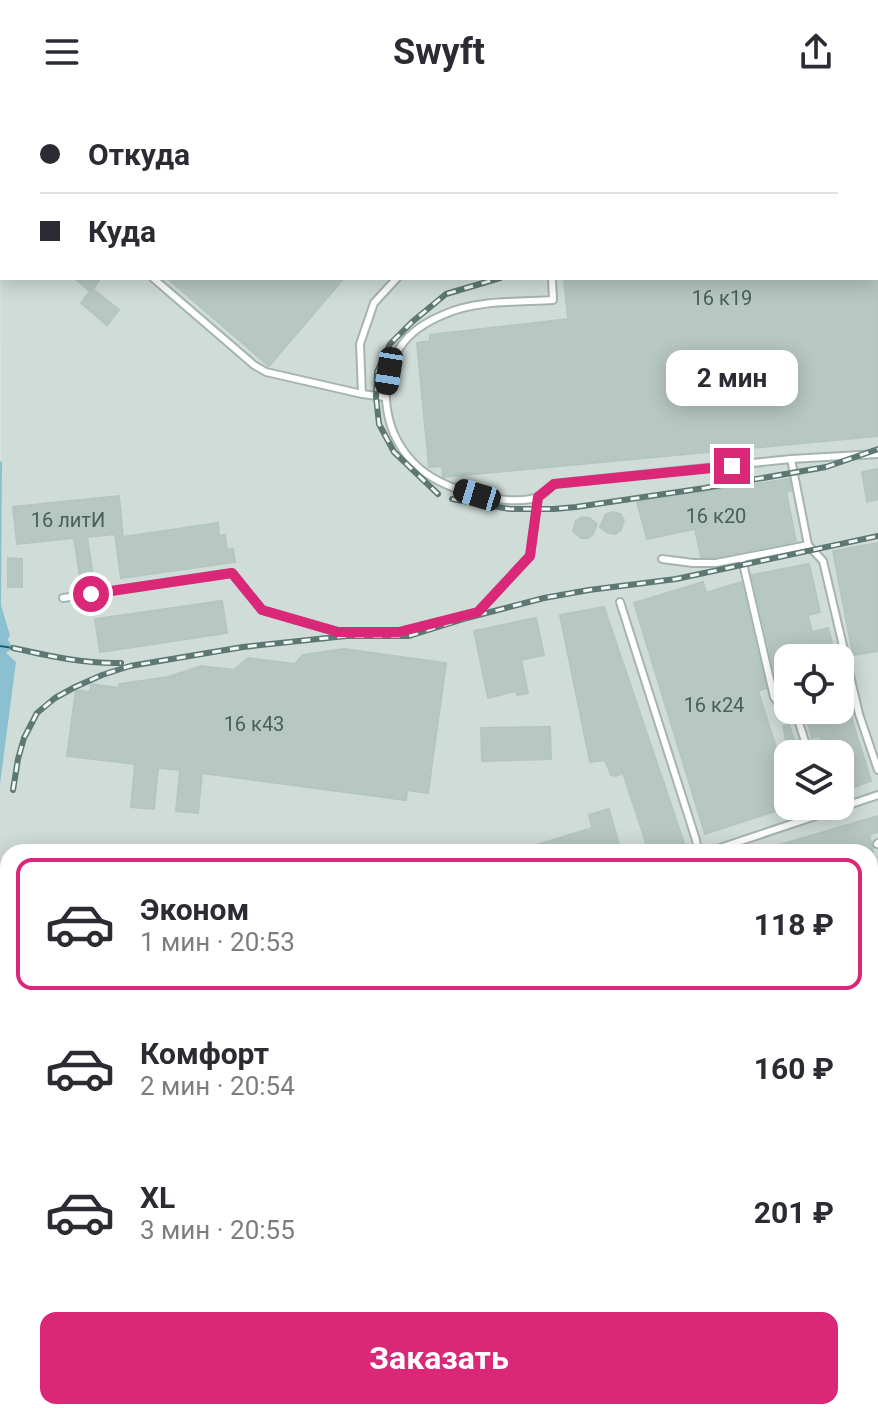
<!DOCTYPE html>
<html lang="ru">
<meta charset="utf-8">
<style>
body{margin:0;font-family:Roboto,sans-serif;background:#f2f2f3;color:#2b2b33;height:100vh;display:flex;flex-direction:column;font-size:30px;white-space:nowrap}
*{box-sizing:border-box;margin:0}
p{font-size:26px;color:#7c7c81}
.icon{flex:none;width:44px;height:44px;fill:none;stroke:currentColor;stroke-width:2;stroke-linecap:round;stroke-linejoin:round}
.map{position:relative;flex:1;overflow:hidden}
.details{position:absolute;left:0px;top:740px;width:878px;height:576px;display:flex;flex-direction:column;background:#fff;border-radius:24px 24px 0 0;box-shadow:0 4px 20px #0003}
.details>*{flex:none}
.guide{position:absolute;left:0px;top:0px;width:878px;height:176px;box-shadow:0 4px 20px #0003;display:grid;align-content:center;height:176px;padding:0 40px;background:#fff}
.controls{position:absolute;left:774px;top:540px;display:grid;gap:16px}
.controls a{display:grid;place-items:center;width:80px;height:80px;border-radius:16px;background:#fff;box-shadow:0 4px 20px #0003;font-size:40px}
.end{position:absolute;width:36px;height:36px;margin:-18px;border:10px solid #db2777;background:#fff;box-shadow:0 0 0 4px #fff}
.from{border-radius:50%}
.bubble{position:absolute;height:56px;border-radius:16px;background:#fff;box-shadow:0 4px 20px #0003;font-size:26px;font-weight:700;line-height:56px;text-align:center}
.car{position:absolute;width:24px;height:48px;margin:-24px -12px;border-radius:10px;box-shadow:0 0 6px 2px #0007;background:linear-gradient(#222 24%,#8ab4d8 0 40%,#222 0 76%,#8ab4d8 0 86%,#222 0)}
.guide b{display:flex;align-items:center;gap:28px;height:76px;font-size:30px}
.guide b+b{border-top:2px solid #e1e1e2}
.guide i{width:20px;height:20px;background:#2b2b33}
ul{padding:14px 0 0;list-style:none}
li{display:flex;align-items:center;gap:24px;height:132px;margin:0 16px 12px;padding:0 24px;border:4px solid transparent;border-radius:16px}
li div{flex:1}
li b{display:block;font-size:30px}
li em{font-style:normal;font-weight:700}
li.selected{border-color:#db2777}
li>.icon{width:72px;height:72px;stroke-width:1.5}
.primary-button{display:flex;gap:16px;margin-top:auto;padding:16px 40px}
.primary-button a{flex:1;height:92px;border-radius:16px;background:#db2777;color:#fff;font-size:32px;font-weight:700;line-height:92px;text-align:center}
header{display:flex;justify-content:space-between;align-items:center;height:104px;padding:0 40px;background:#fff;font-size:36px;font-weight:700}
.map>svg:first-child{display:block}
.built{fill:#d0dcd7;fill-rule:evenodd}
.water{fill:#8bc0d0}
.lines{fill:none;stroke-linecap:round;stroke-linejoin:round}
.ferry{stroke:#1d6178;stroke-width:2;stroke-dasharray:10 8;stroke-linecap:butt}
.building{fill:#b7c7c2;stroke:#b4c6c0;stroke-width:2}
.service-casing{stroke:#a5b4b0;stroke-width:10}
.minor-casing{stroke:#a5b4b0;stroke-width:15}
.service{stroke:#fff;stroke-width:6}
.minor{stroke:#fff;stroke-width:11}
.rail-casing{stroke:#5d7873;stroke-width:6}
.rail{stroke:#f2f9f6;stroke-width:3;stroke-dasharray:9;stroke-linecap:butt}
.route{stroke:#db2777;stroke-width:10}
.labels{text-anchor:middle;stroke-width:6;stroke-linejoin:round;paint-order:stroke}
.number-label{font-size:20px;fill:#47605a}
</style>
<header><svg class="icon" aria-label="menu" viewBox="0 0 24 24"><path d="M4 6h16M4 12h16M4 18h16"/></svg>Swyft<svg class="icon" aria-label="share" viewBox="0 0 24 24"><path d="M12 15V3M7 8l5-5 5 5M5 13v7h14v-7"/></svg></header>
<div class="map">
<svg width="878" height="1316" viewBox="0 0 878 1316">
<rect width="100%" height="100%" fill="#e2ece8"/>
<!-- built -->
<g class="built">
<path d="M66 0H535L533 2H65Z"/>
<path d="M722 0H878V966L870 969V748H8V806L0 801V680L6 549 10 531 1 501 0 92 2 90V174H876V2H720ZM788 554H840V606H788ZM788 650H840V702H788Z"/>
<path d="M870 1091 878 1094V1227L870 1224Z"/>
</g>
<!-- water -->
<g class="water">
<path d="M0 357 2 358 1 501 10 531 8 536 13 544 6 549 16 558 0 680Z"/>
<path d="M0 801 8 806V1303L0 1298Z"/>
<path d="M870 1224 878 1227V1316H32L18 1308H870Z"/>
</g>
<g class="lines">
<!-- ferry -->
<g class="ferry">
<path d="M0 542 13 544"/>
<path d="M0 1003 8 1009"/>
<path d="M428 1308 440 1316"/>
</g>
</g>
<!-- building -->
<g class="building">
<path d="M74 174H101L93 185 119 206 107 221 81 199 90 187Z"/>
<path d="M167 174H344L269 262Z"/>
<path d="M564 174H878V332L443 373 442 362 429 363 417 239 430 237V231L568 215Z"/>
<path d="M878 365V395L867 398 862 368Z"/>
<path d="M789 375 791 387 786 388 796 437 715 453H701L695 425 647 435 637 398Z"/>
<path d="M119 392 123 433 218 419 219 432 225 431 227 446 233 445 235 458 121 474 115 430 87 433 94 478 81 480 74 434 17 440 13 403Z"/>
<path d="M613 408 620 410 624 416 621 426 615 430 608 429 600 423 606 410Z"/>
<path d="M582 413 589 414 597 420 593 430 588 434H581L573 427 576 417Z"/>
<path d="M878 439V547L853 551 833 447Z"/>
<path d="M8 454 22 455V483H8Z"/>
<path d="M809 460 820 508 808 511 812 528 828 524 836 554H788V589L780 591 752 471Z"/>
<path d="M703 478 706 489 741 478 766 584 758 587 780 656 788 654V703L705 730 634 499Z"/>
<path d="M222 497 227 529 100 548 95 515Z"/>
<path d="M604 503 684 739 653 748H649L623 669 616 672 611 671 605 656 590 658 560 511Z"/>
<path d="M536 514 544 551 521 556 528 589 517 591 516 587 488 594 474 527Z"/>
<path d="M344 545 446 559 428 689 407 686 406 696 202 669 198 709 176 707 180 666 158 664 154 705 131 703 135 660 67 652 76 586 90 588 91 580 119 584V580L168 573 201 562 234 566 248 554 295 560 303 551Z"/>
<path d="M844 590 871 677 840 688V650H825L820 632 812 634 804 606H840V591Z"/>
<path d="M789 621 799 650H789L783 622Z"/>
<path d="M550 623 551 655 482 657 481 624Z"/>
<path d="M609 705 621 748H520V746L592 724 589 711Z"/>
<path d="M878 712V728L869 731 873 748H762V746Z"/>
</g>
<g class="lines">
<!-- service casing -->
<g class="service-casing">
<g id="service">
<path d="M388 0 390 2"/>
<path d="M113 2 116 0"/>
<path d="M428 2 429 0"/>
<path d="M482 2 483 0"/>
<path d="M520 2 521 0"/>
<path d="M580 2 581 0"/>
<path d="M749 2 756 0"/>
<path d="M153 174 254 261 266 268 362 290"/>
<path d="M552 174 553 196C519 198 476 196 445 210 428 217 411 227 401 242 374 280 385 334 419 364 438 380 462 388 486 393 500 396 526 399 540 392 545 389 549 384 554 380L791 355 878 350"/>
<path d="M385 293 362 290 360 240 374 199 397 174"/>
<path d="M791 355 808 441 823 457 859 610 878 666"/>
<path d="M662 455 693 459H716L808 441"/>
<path d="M742 455 774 593 777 597H788"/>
<path d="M63 494 232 469 262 506 338 528H399L478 508 530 452 538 393"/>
<path d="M620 498 696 736 698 748"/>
<path d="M840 585 852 582"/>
<path d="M795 606 809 650"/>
<path d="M877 740 878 739"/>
<path d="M708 748 878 691"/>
<path d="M870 788 878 785"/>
<path d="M870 878 878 875"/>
<path d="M870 1185 878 1188"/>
</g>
</g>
<!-- minor casing -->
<g class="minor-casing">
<g id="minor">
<path d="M870 988 878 985"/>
<path d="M870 1066 878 1071"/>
</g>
</g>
<!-- service -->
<use href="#service" class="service"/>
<!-- minor -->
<use href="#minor" class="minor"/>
<!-- rail casing -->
<g class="rail-casing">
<g id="rail">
<path d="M741 2 743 0"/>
<path d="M438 390 394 348 379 320 376 293 377 268 390 240 412 218 446 190 500 174"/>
<path d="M452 395 510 405H554L576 403 705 384 826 363 878 345"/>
<path d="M13 544C49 552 84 560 121 559"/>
<path d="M13 686 18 655 24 634 37 609 55 594 75 583 102 571 130 562 243 543 346 532H409L467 514 544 494 589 486 676 475 878 432"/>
</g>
</g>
<!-- rail -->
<use href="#rail" class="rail"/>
</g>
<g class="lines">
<!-- route -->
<path class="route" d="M91 490 232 469 262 506 338 528H399L478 508 530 452 538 393 554 380 732 362"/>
</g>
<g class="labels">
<!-- number labels -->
<g class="number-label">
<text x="722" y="201">16 к19</text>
<text x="716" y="419">16 к20</text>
<text x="68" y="423">16 литИ</text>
<text x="714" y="608">16 к24</text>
<text x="254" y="627">16 к43</text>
</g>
</g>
</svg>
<div class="controls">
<a><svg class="icon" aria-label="locate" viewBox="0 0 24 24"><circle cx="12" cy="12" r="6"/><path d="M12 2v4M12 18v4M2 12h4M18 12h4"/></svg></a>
<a><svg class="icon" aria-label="layers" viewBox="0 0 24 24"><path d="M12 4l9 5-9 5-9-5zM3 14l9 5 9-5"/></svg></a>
</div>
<i class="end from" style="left:91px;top:490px"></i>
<i class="end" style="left:732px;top:362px"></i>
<div class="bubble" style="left:666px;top:246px;width:132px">2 мин</div>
<i class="car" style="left:389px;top:267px;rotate:189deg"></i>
<i class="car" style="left:477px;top:391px;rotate:287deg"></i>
<div class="guide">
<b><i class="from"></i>Откуда</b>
<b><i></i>Куда</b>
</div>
<section class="details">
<ul>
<li class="selected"><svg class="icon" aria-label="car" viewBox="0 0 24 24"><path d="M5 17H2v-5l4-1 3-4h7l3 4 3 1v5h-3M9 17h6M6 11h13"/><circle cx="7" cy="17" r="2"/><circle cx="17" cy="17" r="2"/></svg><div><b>Эконом</b><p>1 мин · 20:53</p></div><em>118 ₽</em></li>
<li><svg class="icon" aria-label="car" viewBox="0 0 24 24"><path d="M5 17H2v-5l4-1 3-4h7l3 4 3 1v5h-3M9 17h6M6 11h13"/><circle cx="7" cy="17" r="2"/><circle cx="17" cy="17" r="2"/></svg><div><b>Комфорт</b><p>2 мин · 20:54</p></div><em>160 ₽</em></li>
<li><svg class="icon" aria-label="car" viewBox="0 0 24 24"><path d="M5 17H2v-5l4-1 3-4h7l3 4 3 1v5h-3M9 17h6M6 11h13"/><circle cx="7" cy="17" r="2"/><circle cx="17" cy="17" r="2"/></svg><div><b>XL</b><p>3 мин · 20:55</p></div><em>201 ₽</em></li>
</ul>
<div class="primary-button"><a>Заказать</a></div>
</section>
</div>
